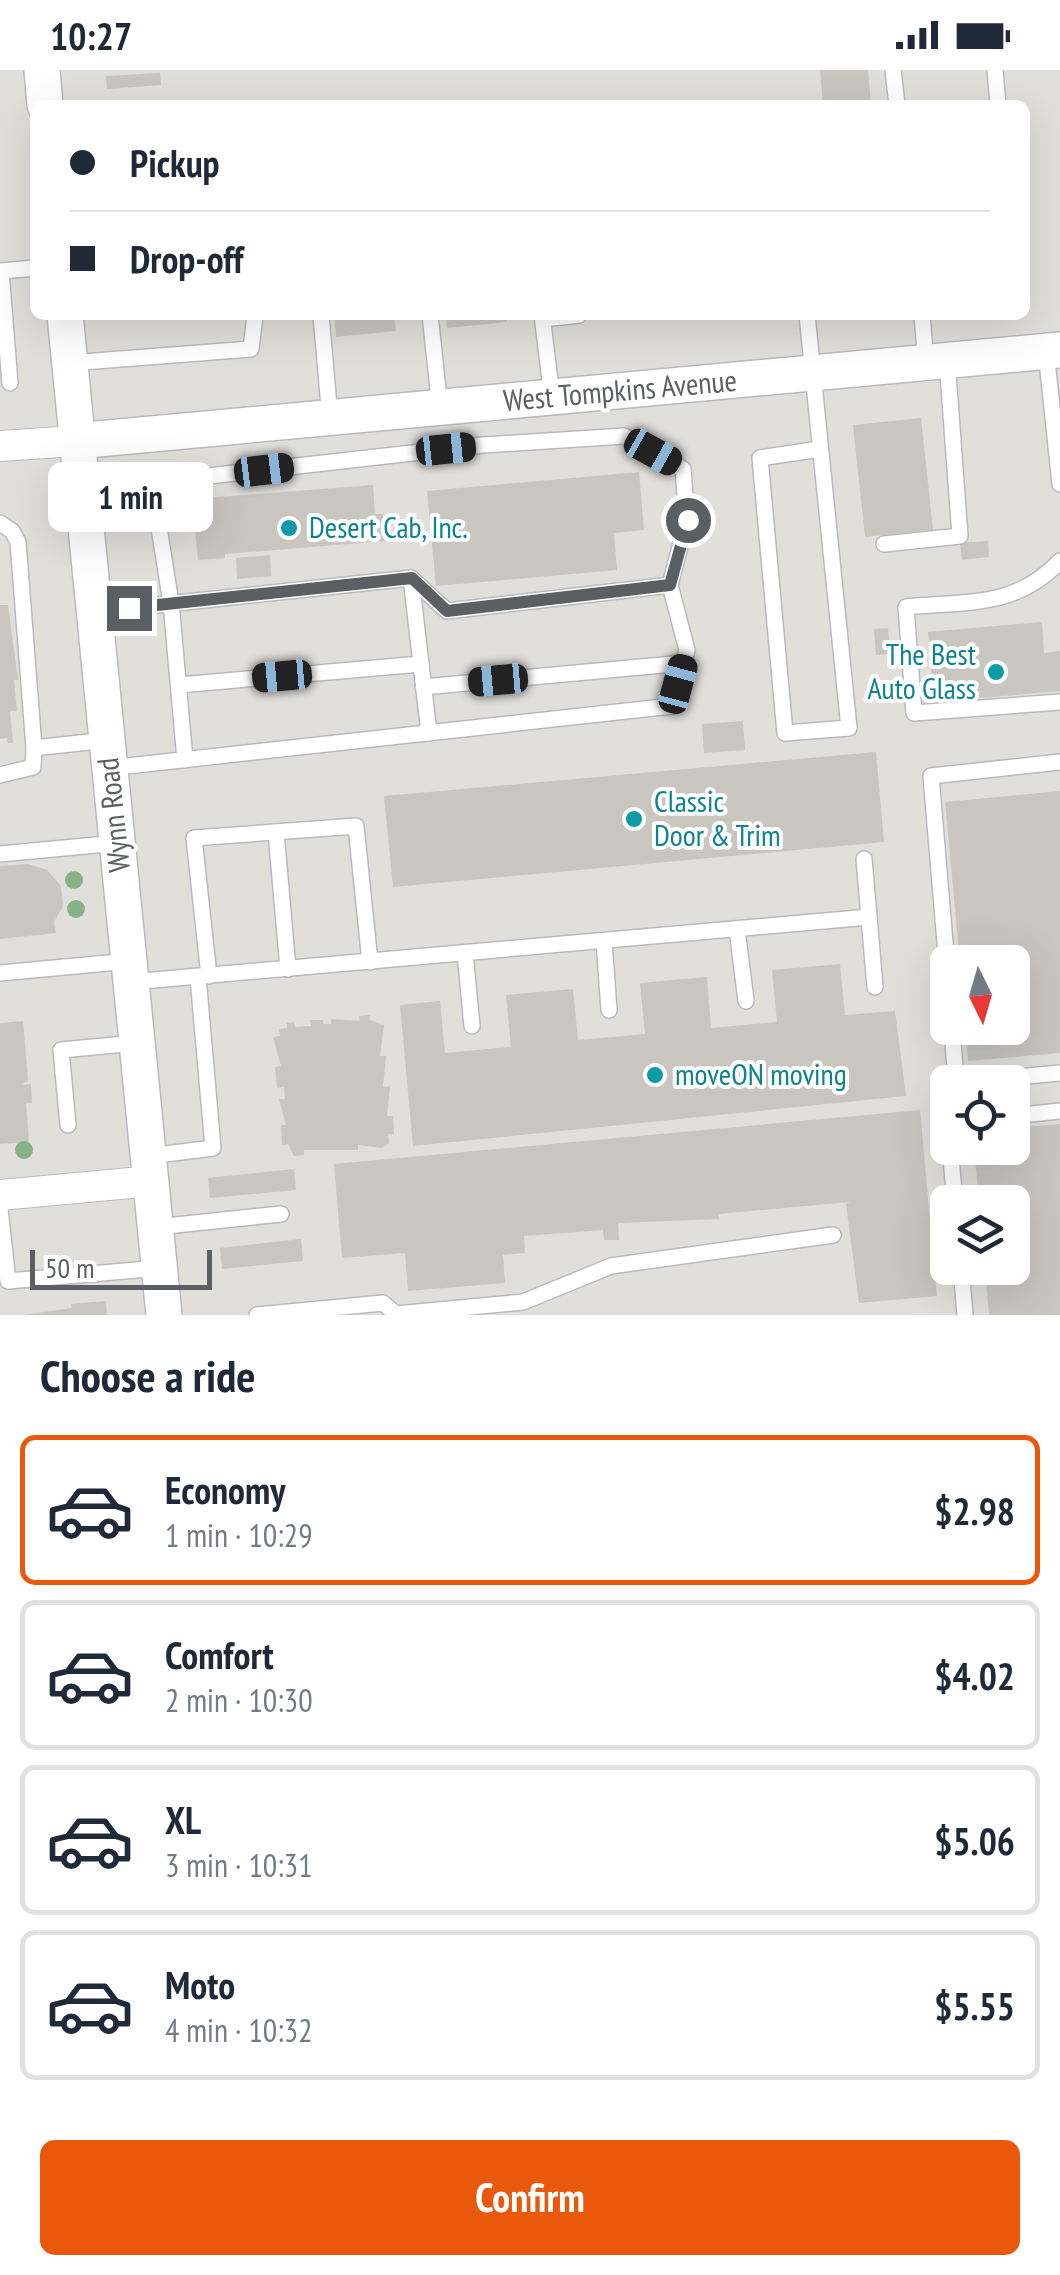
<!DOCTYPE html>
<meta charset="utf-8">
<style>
body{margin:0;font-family:"PT Sans Narrow",sans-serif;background:#f2f2f3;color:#1f2937;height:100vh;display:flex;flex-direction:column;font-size:38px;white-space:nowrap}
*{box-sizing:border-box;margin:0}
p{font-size:32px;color:#747a83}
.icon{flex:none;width:55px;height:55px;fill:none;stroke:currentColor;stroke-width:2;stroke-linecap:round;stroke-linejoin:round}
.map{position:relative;height:1245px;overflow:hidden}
.details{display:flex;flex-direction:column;background:#fff;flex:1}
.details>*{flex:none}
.banner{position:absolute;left:30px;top:30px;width:1000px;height:220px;border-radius:15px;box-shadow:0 10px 40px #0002;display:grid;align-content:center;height:220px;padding:0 40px;background:#fff}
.needle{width:65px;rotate:175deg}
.buttons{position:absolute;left:930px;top:875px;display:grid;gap:20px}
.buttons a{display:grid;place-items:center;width:100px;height:100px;border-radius:15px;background:#fff;box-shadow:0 10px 40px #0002;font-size:50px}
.scale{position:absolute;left:30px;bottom:25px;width:182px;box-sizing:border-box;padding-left:10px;border:5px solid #5b5e63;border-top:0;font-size:28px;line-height:35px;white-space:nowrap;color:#5b5e63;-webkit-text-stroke:8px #fff;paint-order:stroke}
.end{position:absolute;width:45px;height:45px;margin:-22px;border:12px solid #5b5e63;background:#fff;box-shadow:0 0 0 5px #fff}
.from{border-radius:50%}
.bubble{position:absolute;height:70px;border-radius:15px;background:#fff;box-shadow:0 10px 40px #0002;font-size:32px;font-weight:600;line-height:70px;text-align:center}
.car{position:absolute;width:30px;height:60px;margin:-30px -15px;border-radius:12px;box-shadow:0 0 8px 2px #0007;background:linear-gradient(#222 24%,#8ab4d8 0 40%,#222 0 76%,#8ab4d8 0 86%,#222 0)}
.banner b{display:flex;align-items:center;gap:35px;height:95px;font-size:38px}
.banner b+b{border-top:2px solid #e0e1e3}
.banner i{width:25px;height:25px;background:#1f2937}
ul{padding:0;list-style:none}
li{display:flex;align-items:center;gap:30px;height:150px;margin:0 20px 15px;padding:0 20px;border:5px solid #e0e1e3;border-radius:15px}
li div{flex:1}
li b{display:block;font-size:38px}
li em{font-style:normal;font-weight:600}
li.active{border-color:#ea580c}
li>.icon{width:90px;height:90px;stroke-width:1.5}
h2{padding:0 40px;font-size:45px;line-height:120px}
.action{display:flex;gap:20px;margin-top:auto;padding:20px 40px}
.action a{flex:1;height:115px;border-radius:15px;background:#ea580c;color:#fff;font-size:40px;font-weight:600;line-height:115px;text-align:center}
.status{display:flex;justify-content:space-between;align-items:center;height:70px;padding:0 50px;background:#fff;direction:ltr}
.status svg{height:28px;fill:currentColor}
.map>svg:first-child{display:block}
.industrial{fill:#e1dfda;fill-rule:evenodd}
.building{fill:#c8c6bf}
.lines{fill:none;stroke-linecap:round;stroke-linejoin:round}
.service-casing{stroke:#b8babf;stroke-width:18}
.minor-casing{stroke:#b8babf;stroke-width:32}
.tertiary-casing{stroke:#b8babf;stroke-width:38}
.service{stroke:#fff;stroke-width:15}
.minor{stroke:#fff;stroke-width:30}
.tertiary{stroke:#fff;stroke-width:35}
.tree{fill:#87b187}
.route{stroke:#5b5e63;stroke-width:12}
.culture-dot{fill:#0f9aa8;stroke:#fff;stroke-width:4}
.labels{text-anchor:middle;stroke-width:8;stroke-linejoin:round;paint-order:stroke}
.street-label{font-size:30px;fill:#5b5e63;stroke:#fff}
.culture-label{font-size:30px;fill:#0d838f;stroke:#fff;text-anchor:start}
</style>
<div class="status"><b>10:27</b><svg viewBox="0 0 49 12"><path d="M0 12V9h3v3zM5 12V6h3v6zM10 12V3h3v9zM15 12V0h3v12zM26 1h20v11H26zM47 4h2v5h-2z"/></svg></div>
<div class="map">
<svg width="1060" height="1245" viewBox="0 0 1060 1245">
<rect width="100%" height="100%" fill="#edece2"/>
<!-- industrial -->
<path class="industrial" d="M0 0H1060V1245H0ZM35 35H1025V245H35ZM948 892H1012V958H948ZM948 1012H1012V1078H948ZM948 1132H1012V1198H948Z"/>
<!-- building -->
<g class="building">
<path d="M820 0H868L871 35H823Z"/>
<path d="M160 3 161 15 107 19 106 6Z"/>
<path d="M334 245H394L396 261 336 267Z"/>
<path d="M446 245H506L507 252 447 258Z"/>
<path d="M921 348 933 460 865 467 853 355Z"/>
<path d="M639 402 644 460 614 463 617 500 436 516 427 421Z"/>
<path d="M373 415 375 444H383L385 471 225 484V488L198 490 192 429Z"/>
<path d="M988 471 989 487 962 490 960 473Z"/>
<path d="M270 485 271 506 237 509 236 488Z"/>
<path d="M0 535H8L18 610H14L17 641H10L13 673H8L7 668 0 669Z"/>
<path d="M1042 552 1044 583 1060 581V621L934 632 928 562Z"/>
<path d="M888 558 890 584 876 585 874 559Z"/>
<path d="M743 651 745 680 704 683 702 654Z"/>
<path d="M876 682 884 772 393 817 384 726Z"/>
<path d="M1060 721V983L968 991 965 958H1012V892H960L945 732Z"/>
<path d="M28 794 47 800 61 816 63 836 54 852 56 863 0 869V796Z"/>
<path d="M840 894 845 945 895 941 906 1026 413 1076 400 935 440 931 445 983 511 977 506 925 573 919 578 970 645 964 640 913 707 907 711 958 777 952 772 900Z"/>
<path d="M370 945V950L384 955 380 986H386L383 1017 390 1016 387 1046H393L394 1064H388L389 1073 382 1078 358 1075V1080H304V1085L294 1086 288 1074 282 1075 281 1055H286L279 1029H285L284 1017 277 1018 275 997 281 996 273 967 280 966 279 959 287 958V953L294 952 295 957 311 956 310 950H323V954H331V949L360 951 359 946Z"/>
<path d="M23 951 28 1010 22 1015 31 1014 32 1033H26L29 1072 0 1074V953Z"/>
<path d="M920 1040 937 1226 859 1233 846 1134 850 1132 718 1144 719 1149 618 1153 619 1170H604L603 1160 524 1166 525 1183 503 1185 505 1213 408 1221 405 1183 342 1188 334 1094Z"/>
<path d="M1060 1054V1245H989L985 1198H1012V1132H979L974 1078H1012V1058Z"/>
<path d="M294 1099 296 1120 210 1128 208 1108Z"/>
<path d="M301 1169 303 1191 222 1199 220 1178Z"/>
<path d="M106 1231 107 1245H23L72 1238 71 1234Z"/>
</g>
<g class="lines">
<!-- service casing -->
<g class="service-casing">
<g id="service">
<path d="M893 0 897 35"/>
<path d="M995 0 998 35"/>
<path d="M321 245 330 348"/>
<path d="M430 245 440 338"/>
<path d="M542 245 552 327"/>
<path d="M807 245 849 658 785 663 760 388 820 379"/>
<path d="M922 245 926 293"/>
<path d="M543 249 579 245"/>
<path d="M1046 281 1060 414"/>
<path d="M69 293 251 279 255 245"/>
<path d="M10 313 1 201 35 198"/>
<path d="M0 453 12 461 18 472 34 678 33 697 0 705"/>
<path d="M884 474 960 466 947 290"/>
<path d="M1060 491C1016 538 967 531 906 537L914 643 1060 632"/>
<path d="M411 508 429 663"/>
<path d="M93 542 411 508 447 541 670 515 687 580 672 636 109 698"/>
<path d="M179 615 421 594"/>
<path d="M423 617 684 593"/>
<path d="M34 678 107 670"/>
<path d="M185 690 171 533 156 439 191 408 483 375 624 366 683 399 687 450 670 515"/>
<path d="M276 762 288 899"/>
<path d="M0 784 117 773"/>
<path d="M864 789 869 847"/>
<path d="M737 859 746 931"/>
<path d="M604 871 609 940"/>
<path d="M465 883 472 956"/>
<path d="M0 903 129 891"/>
<path d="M209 906 194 768 356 756 370 892"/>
<path d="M948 908 931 706 1060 692"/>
<path d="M131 912 869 847 875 917"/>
<path d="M952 958 956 1012"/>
<path d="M960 1012 1060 1003"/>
<path d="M1012 1046 1060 1041"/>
<path d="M68 1055 61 980 136 973"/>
<path d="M950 1078 955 1132"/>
<path d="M149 1086 213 1078 198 907"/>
<path d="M0 1139 8 1211 160 1198"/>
<path d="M156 1157 281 1144"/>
<path d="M961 1198 965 1245"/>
<path d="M257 1245 383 1233 396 1244 523 1232 611 1196 833 1165"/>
</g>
</g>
<!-- minor casing -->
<g class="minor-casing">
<g id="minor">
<path d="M0 376 76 371"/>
<path d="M0 1125 152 1111"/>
</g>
</g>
<!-- tertiary casing -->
<g class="tertiary-casing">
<g id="tertiary">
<path d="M42 0 45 35"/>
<path d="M65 245 164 1245"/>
<path d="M76 371 1060 280"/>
</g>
</g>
<!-- service -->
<use href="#service" class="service"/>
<!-- minor -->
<use href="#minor" class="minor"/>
<!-- tertiary -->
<use href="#tertiary" class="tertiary"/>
</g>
<!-- trees -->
<g class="tree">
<circle cx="121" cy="423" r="9"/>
<circle cx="74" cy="810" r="9"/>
<circle cx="76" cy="839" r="9"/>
<circle cx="24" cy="1080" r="9"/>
</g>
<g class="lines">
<!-- route -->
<path class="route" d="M129 538 412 508 447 541 670 515 688 450"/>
</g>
<!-- markers -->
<g class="culture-dot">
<circle cx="289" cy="458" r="10"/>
<circle cx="996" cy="602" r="10"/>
<circle cx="634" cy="749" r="10"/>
<circle cx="655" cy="1005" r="10"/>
</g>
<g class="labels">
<!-- street labels -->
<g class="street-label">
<text transform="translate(620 321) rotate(-5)" y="10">West Tompkins Avenue</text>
<text transform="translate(114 745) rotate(-96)" y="10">Wynn Road</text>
</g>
<!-- culture labels -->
<g class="culture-label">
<text x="309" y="468">Desert Cab, Inc.</text>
<text x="976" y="595" text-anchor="end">The Best<tspan x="976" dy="34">Auto Glass</tspan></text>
<text x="654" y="742">Classic<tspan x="654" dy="34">Door &amp; Trim</tspan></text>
<text x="675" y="1015">moveON moving</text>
</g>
</g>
</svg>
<div class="buttons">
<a><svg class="needle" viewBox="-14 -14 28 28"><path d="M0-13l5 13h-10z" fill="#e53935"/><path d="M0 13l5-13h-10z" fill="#747a83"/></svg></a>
<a><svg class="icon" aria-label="locate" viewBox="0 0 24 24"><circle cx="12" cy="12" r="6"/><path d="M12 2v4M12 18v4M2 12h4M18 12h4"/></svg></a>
<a><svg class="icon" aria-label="layers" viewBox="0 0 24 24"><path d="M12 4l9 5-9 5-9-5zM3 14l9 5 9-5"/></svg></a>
</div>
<div class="scale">50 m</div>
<i class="end from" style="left:688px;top:450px"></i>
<i class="end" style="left:129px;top:538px"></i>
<div class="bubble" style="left:48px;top:392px;width:165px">1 min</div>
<i class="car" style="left:446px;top:379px;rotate:84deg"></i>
<i class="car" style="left:653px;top:382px;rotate:119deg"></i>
<i class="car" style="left:264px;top:400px;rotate:83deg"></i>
<i class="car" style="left:282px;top:606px;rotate:265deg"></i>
<i class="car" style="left:498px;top:610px;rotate:265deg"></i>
<i class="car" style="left:678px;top:614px;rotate:15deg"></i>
<div class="banner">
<b><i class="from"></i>Pickup</b>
<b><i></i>Drop-off</b>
</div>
</div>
<section class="details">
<h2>Choose a ride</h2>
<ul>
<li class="active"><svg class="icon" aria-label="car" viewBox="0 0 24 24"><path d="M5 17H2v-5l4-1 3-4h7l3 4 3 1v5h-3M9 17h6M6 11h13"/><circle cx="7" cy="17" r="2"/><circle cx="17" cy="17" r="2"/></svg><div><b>Economy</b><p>1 min · 10:29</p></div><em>$2.98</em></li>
<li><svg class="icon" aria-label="car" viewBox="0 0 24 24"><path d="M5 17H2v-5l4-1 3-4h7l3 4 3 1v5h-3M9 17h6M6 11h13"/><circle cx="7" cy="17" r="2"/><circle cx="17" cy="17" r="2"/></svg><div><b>Comfort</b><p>2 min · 10:30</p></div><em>$4.02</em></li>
<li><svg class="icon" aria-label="car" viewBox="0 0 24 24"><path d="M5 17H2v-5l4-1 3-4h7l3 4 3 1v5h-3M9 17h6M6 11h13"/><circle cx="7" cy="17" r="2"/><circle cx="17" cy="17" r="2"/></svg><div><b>XL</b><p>3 min · 10:31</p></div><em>$5.06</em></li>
<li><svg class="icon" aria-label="car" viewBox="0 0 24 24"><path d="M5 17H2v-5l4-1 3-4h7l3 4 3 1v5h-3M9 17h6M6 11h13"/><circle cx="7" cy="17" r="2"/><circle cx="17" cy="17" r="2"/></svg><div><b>Moto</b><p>4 min · 10:32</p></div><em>$5.55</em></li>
</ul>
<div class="action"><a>Confirm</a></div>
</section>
